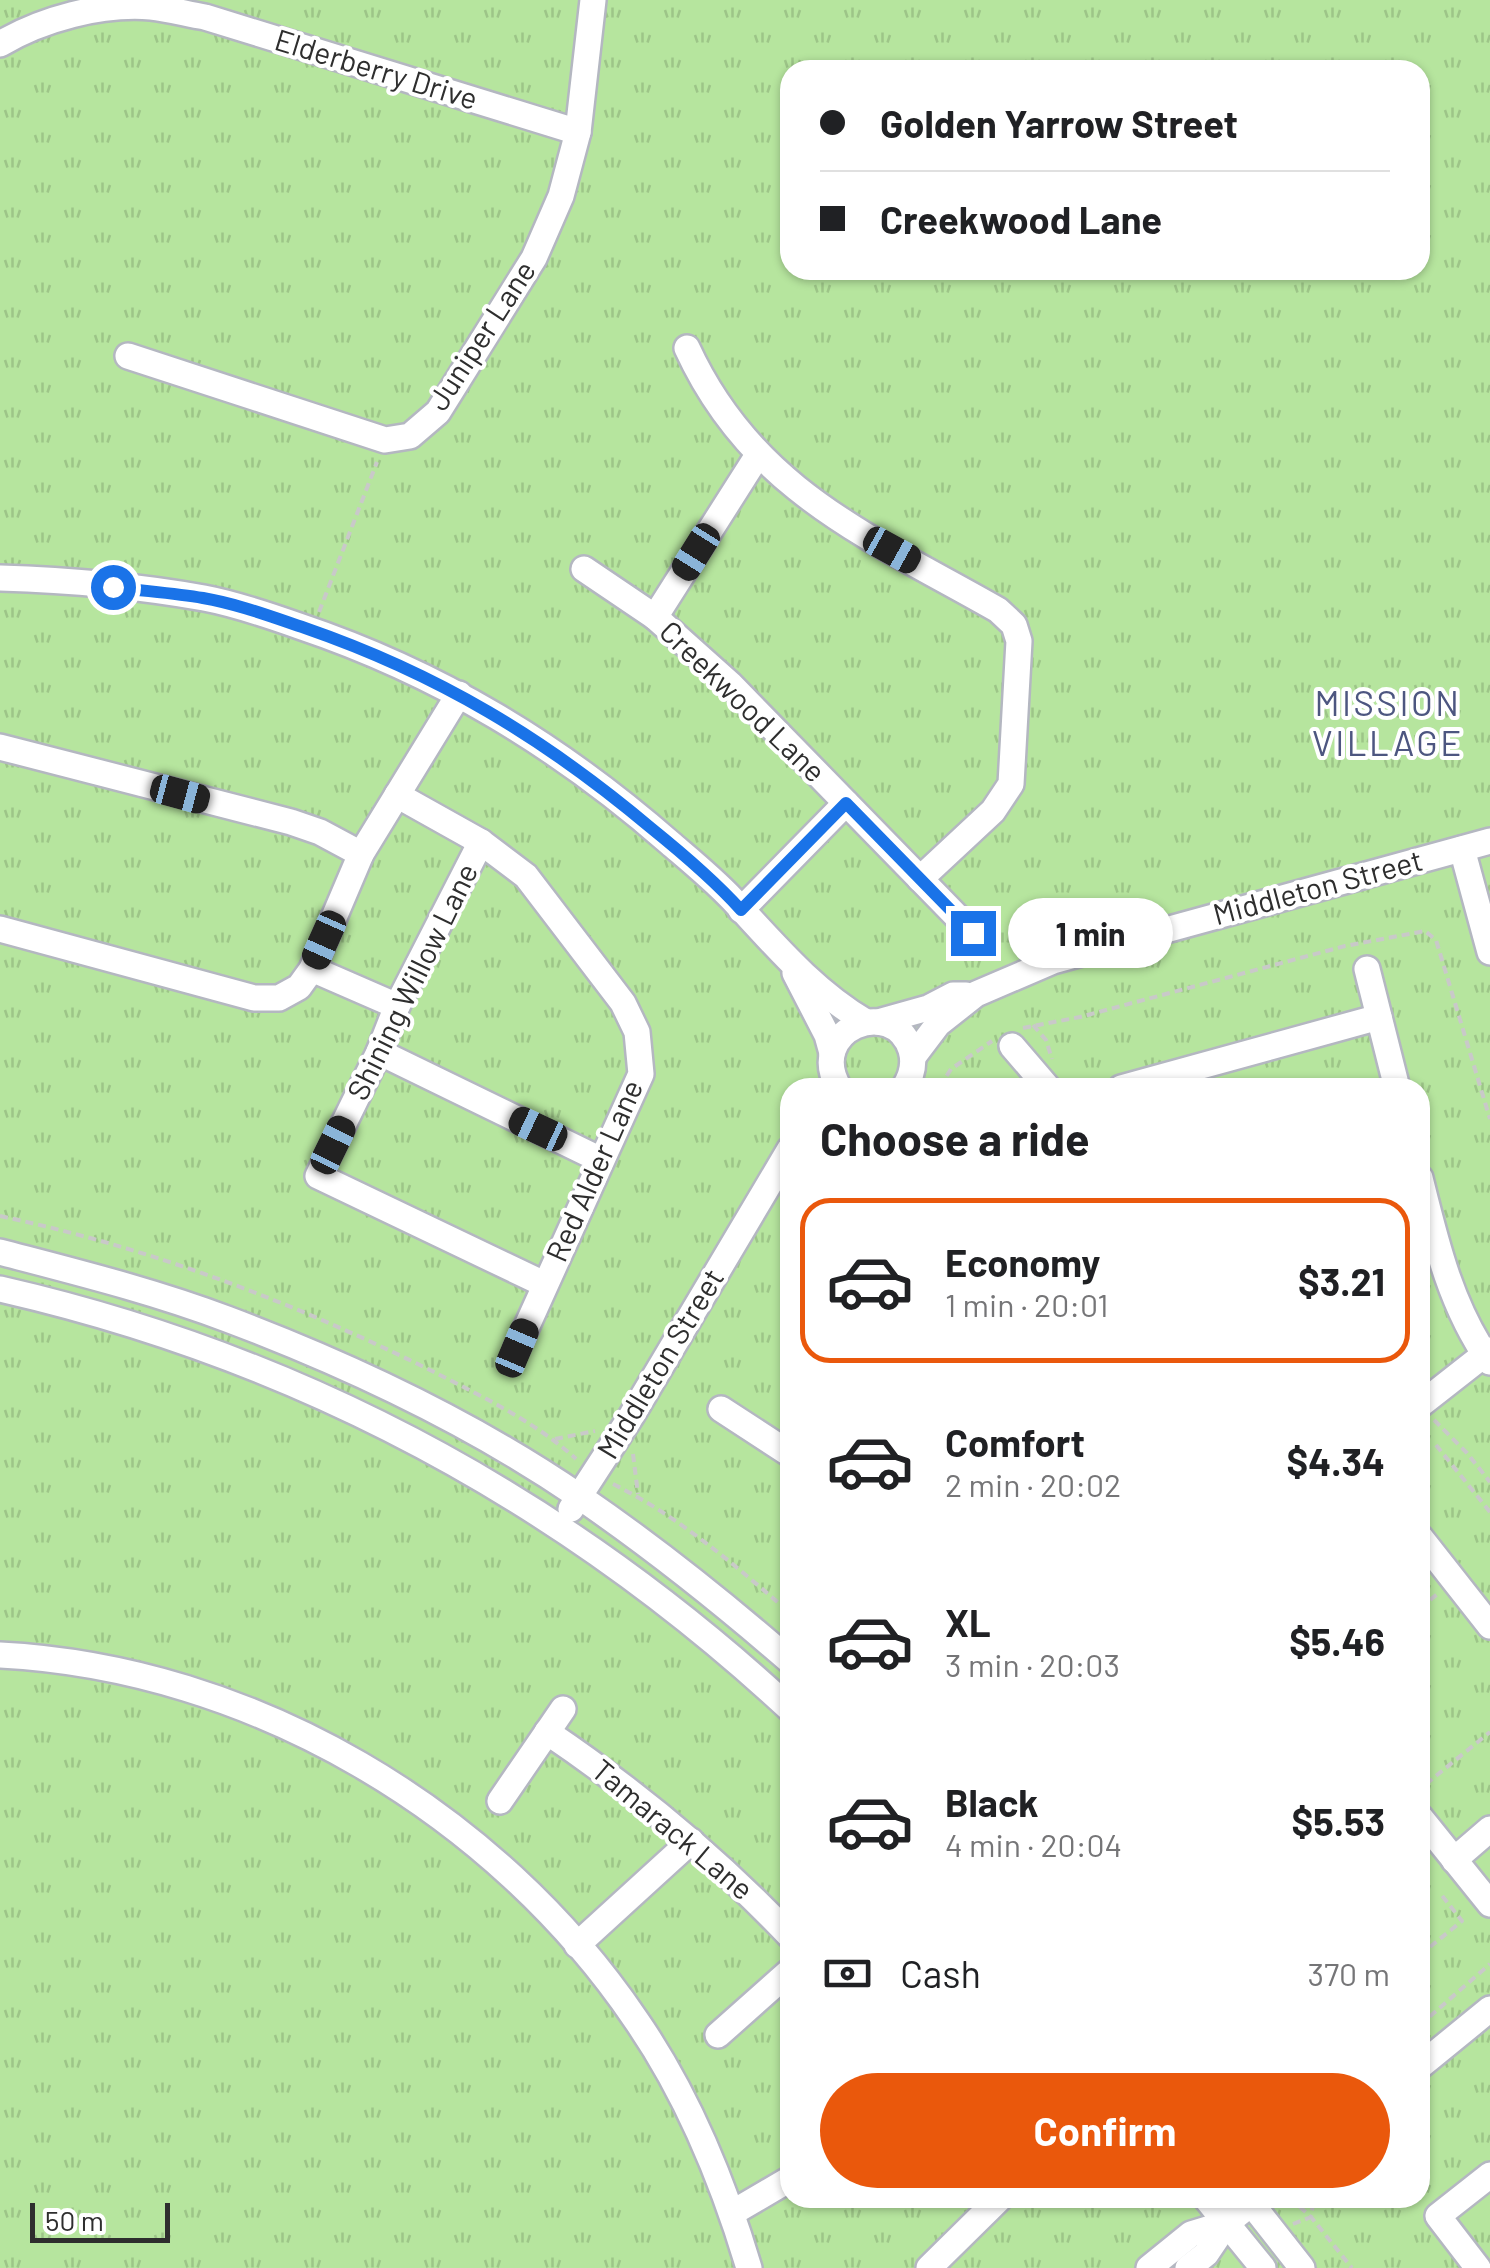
<!DOCTYPE html>
<meta charset="utf-8">
<style>
body{margin:0;font-family:Barlow,sans-serif;background:#f6f6f6;color:#202124;height:100vh;display:flex;flex-direction:column;font-size:38px;white-space:nowrap}
*{box-sizing:border-box;margin:0}
p{font-size:32px;color:#757577}
.icon{flex:none;width:55px;height:55px;fill:none;stroke:currentColor;stroke-width:2;stroke-linecap:round;stroke-linejoin:round}
.map{position:relative;flex:1;overflow:hidden}
.sheet{position:absolute;left:780px;top:1078px;width:650px;height:1130px;display:flex;flex-direction:column;background:#fff;border-radius:30px;box-shadow:0 2px 8px #0004}
.sheet>*{flex:none}
.hud{position:absolute;left:780px;top:60px;width:650px;height:220px;border-radius:30px;box-shadow:0 2px 8px #0004;display:grid;align-content:center;height:220px;padding:0 40px;background:#fff}
.scale{position:absolute;left:30px;bottom:25px;width:140px;box-sizing:border-box;padding-left:10px;border:5px solid #2e2e2e;border-top:0;font-size:28px;line-height:35px;white-space:nowrap;color:#2e2e2e;-webkit-text-stroke:8px #fff;paint-order:stroke}
.end{position:absolute;width:45px;height:45px;margin:-22px;border:12px solid #1a73e8;background:#fff;box-shadow:0 0 0 5px #fff}
.from{border-radius:50%}
.bubble{position:absolute;height:70px;border-radius:35px;background:#fff;box-shadow:0 2px 8px #0004;font-size:32px;font-weight:700;line-height:70px;text-align:center}
.car{position:absolute;width:30px;height:60px;margin:-30px -15px;border-radius:12px;box-shadow:0 0 8px 2px #0007;background:linear-gradient(#222 24%,#8ab4d8 0 40%,#222 0 76%,#8ab4d8 0 86%,#222 0)}
.hud b{display:flex;align-items:center;gap:35px;height:95px;font-size:38px}
.hud b+b{border-top:2px solid #e0e0e0}
.hud i{width:25px;height:25px;background:#202124}
ul{padding:0;list-style:none}
li{display:flex;align-items:center;gap:30px;height:165px;margin:0 20px 15px;padding:0 20px;border:5px solid transparent;border-radius:30px}
li div{flex:1}
li b{display:block;font-size:38px}
li em{font-style:normal;font-weight:700}
li.active{border-color:#ea580c}
li>.icon{width:90px;height:90px;stroke-width:1.5}
h2{padding:0 40px;font-size:45px;line-height:120px}
.pay{display:flex;align-items:center;gap:25px;height:110px;padding:0 40px;font-size:38px}
.pay p{margin-inline-start:auto}
.action{display:flex;gap:20px;margin-top:auto;padding:20px 40px}
.action a{flex:1;height:115px;border-radius:60px;background:#ea580c;color:#fff;font-size:40px;font-weight:700;line-height:115px;text-align:center}
.map>svg:first-child{display:block}
.grass{fill:url(#grass-tufts);fill-rule:evenodd}
.lines{fill:none;stroke-linecap:round;stroke-linejoin:round}
.minor-casing{stroke:#b4b7c1;stroke-width:30}
.path{stroke:#c9c9c9;stroke-width:4;stroke-dasharray:8 5;stroke-linecap:butt}
.minor{stroke:#fff;stroke-width:25}
.route{stroke:#1a73e8;stroke-width:12}
.labels{text-anchor:middle;stroke-width:8;stroke-linejoin:round;paint-order:stroke}
.street-label{font-size:30px;fill:#2e2e2e;stroke:#fff}
.quarter-label{font-size:35px;letter-spacing:2.5px;fill:#4d5680;stroke:#fff}
</style>
<div class="map">
<svg width="1490" height="2268" viewBox="0 0 1490 2268">
<defs>
<pattern id="grass-tufts" width="24" height="20" patternUnits="userSpaceOnUse" patternTransform="scale(2.5)"><rect width="24" height="20" fill="#b6e59e"/><path d="M3 7l-1-3M5 7V3M7 7l1-3M15 17l-1-3M17 17v-4M19 17l1-3" fill="none" stroke="#9dc588"/></pattern>
</defs>
<rect width="100%" height="100%" fill="#efe9e1"/>
<!-- grass -->
<path class="grass" d="M0 0H1490V2268H0ZM790 70H1420V270H790ZM790 1088H1420V2198H790Z"/>
<g class="lines">
<!-- minor casing -->
<g class="minor-casing">
<g id="minor">
<path d="M0 44C42 19 101 3 151 7 169 9 187 14 205 17L578 132"/>
<path d="M687 348C752 490 870 537 998 610L1014 625 1019 641 1011 784 993 811 920 879"/>
<path d="M128 356 385 440 410 436 438 412 534 258 561 196 578 132 593 0"/>
<path d="M584 569 655 617 730 684 973 933"/>
<path d="M0 578C68 580 137 586 204 598 236 604 268 615 299 626 439 673 559 746 670 843 691 861 713 879 732 899 774 944 813 991 866 1022"/>
<path d="M655 617 758 455"/>
<path d="M0 747 291 822 320 832 361 854"/>
<path d="M397 795 481 842 526 876 623 1003 637 1032 641 1074 517 1348"/>
<path d="M481 842 397 1006 379 1052 318 1176 544 1284"/>
<path d="M1462 849 1490 952"/>
<path d="M741 910 846 803"/>
<path d="M0 929 254 998H279L299 987 312 969 361 854 459 694"/>
<path d="M312 969 397 1006"/>
<path d="M1367 969 1397 1088"/>
<path d="M795 973 827 1035 832 1053"/>
<path d="M878 1022 928 1008 953 995H966"/>
<path d="M1012 1046 1048 1088"/>
<path d="M379 1052 601 1160"/>
<path d="M913 1057 938 1024 976 994 1053 961 1490 841"/>
<path d="M839 1088C805 1030 893 994 911 1050 915 1064 912 1076 904 1088"/>
<path d="M1121 1088 1379 1017"/>
<path d="M1420 1178C1436 1243 1451 1307 1490 1362"/>
<path d="M0 1252C76 1272 153 1291 227 1319 349 1365 472 1423 580 1497 653 1547 723 1603 790 1661"/>
<path d="M0 1289C302 1358 563 1499 790 1709"/>
<path d="M1420 1405 1490 1350"/>
<path d="M721 1409 790 1454"/>
<path d="M571 1509 632 1415 790 1149"/>
<path d="M1420 1537 1490 1626"/>
<path d="M0 1655C252 1668 495 1812 636 2020 688 2095 723 2181 749 2268"/>
<path d="M547 1732C636 1792 716 1858 790 1936"/>
<path d="M500 1801 563 1709"/>
<path d="M1420 1817 1490 1904"/>
<path d="M1454 1860 1490 1829"/>
<path d="M577 1945 691 1841"/>
<path d="M718 2035 790 1971"/>
<path d="M1420 2066 1490 2009"/>
<path d="M1206 2198 1263 2268"/>
<path d="M1247 2198 1302 2268"/>
<path d="M732 2213 790 2179"/>
<path d="M929 2268 1000 2198"/>
<path d="M1149 2268 1191 2234 1227 2223"/>
<path d="M1188 2268 1206 2254 1227 2223 1258 2198"/>
<path d="M1478 2268 1438 2216 1490 2175"/>
</g>
</g>
<!-- path -->
<g class="path">
<path d="M319 612 377 462"/>
<path d="M1033 1025 1046 1040 1052 1059"/>
<path d="M1023 1028 1080 1017 1345 946 1425 931 1436 940 1490 1119"/>
<path d="M945 1088 944 1080 951 1069 992 1041"/>
<path d="M0 1216C151 1248 295 1303 432 1371 481 1396 536 1422 576 1459"/>
<path d="M1434 1420 1467 1453 1490 1482"/>
<path d="M555 1439 595 1431"/>
<path d="M1436 1445 1490 1512"/>
<path d="M633 1454 638 1494"/>
<path d="M613 1484C678 1516 735 1565 790 1613"/>
<path d="M1420 1608 1440 1592"/>
<path d="M1426 1784 1490 1732"/>
<path d="M1420 1955 1462 1921 1440 1893"/>
<path d="M1420 1996 1432 1998"/>
<path d="M1420 2025 1490 1964"/>
<path d="M1290 2198 1311 2217 1352 2268"/>
<path d="M1293 2224 1311 2217 1314 2198"/>
</g>
<!-- minor -->
<use href="#minor" class="minor"/>
</g>
<g class="lines">
<!-- route -->
<path class="route" d="M113 587C143 591 174 593 203 598 238 604 272 617 305 628 438 674 544 738 651 828 682 853 714 880 741 910L846 803 973 933"/>
</g>
<g class="labels">
<!-- street labels -->
<g class="street-label">
<text transform="translate(376 70) rotate(17)" y="10">Elderberry Drive</text>
<text transform="translate(482 336) rotate(-57)" y="10">Juniper Lane</text>
<text transform="translate(742 702) rotate(44)" y="10">Creekwood Lane</text>
<text transform="translate(1318 888) rotate(-15)" y="10">Middleton Street</text>
<text transform="translate(413 982) rotate(-64)" y="10">Shining Willow Lane</text>
<text transform="translate(595 1171) rotate(-66)" y="10">Red Alder Lane</text>
<text transform="translate(661 1364) rotate(-59)" y="10">Middleton Street</text>
<text transform="translate(672 1830) rotate(40)" y="10">Tamarack Lane</text>
</g>
<!-- quarter labels -->
<g class="quarter-label">
<text x="1388" y="716">MISSION<tspan x="1388" dy="40">VILLAGE</tspan></text>
</g>
</g>
</svg>
<div class="scale">50 m</div>
<i class="end from" style="left:113px;top:587px"></i>
<i class="end" style="left:973px;top:933px"></i>
<div class="bubble" style="left:1008px;top:898px;width:165px">1 min</div>
<i class="car" style="left:892px;top:550px;rotate:119deg"></i>
<i class="car" style="left:696px;top:552px;rotate:212deg"></i>
<i class="car" style="left:180px;top:794px;rotate:105deg"></i>
<i class="car" style="left:324px;top:940px;rotate:204deg"></i>
<i class="car" style="left:538px;top:1129px;rotate:295deg"></i>
<i class="car" style="left:333px;top:1145px;rotate:26deg"></i>
<i class="car" style="left:517px;top:1348px;rotate:23deg"></i>
<div class="hud">
<b><i class="from"></i>Golden Yarrow Street</b>
<b><i></i>Creekwood Lane</b>
</div>
<section class="sheet">
<h2>Choose a ride</h2>
<ul>
<li class="active"><svg class="icon" aria-label="car" viewBox="0 0 24 24"><path d="M5 17H2v-5l4-1 3-4h7l3 4 3 1v5h-3M9 17h6M6 11h13"/><circle cx="7" cy="17" r="2"/><circle cx="17" cy="17" r="2"/></svg><div><b>Economy</b><p>1 min · 20:01</p></div><em>$3.21</em></li>
<li><svg class="icon" aria-label="car" viewBox="0 0 24 24"><path d="M5 17H2v-5l4-1 3-4h7l3 4 3 1v5h-3M9 17h6M6 11h13"/><circle cx="7" cy="17" r="2"/><circle cx="17" cy="17" r="2"/></svg><div><b>Comfort</b><p>2 min · 20:02</p></div><em>$4.34</em></li>
<li><svg class="icon" aria-label="car" viewBox="0 0 24 24"><path d="M5 17H2v-5l4-1 3-4h7l3 4 3 1v5h-3M9 17h6M6 11h13"/><circle cx="7" cy="17" r="2"/><circle cx="17" cy="17" r="2"/></svg><div><b>XL</b><p>3 min · 20:03</p></div><em>$5.46</em></li>
<li><svg class="icon" aria-label="car" viewBox="0 0 24 24"><path d="M5 17H2v-5l4-1 3-4h7l3 4 3 1v5h-3M9 17h6M6 11h13"/><circle cx="7" cy="17" r="2"/><circle cx="17" cy="17" r="2"/></svg><div><b>Black</b><p>4 min · 20:04</p></div><em>$5.53</em></li>
</ul>
<div class="pay"><svg class="icon" aria-label="cash" viewBox="0 0 24 24"><path d="M3 7h18v10H3z"/><circle cx="12" cy="12" r="2"/></svg>Cash<p>370 m</p></div>
<div class="action"><a>Confirm</a></div>
</section>
</div>
